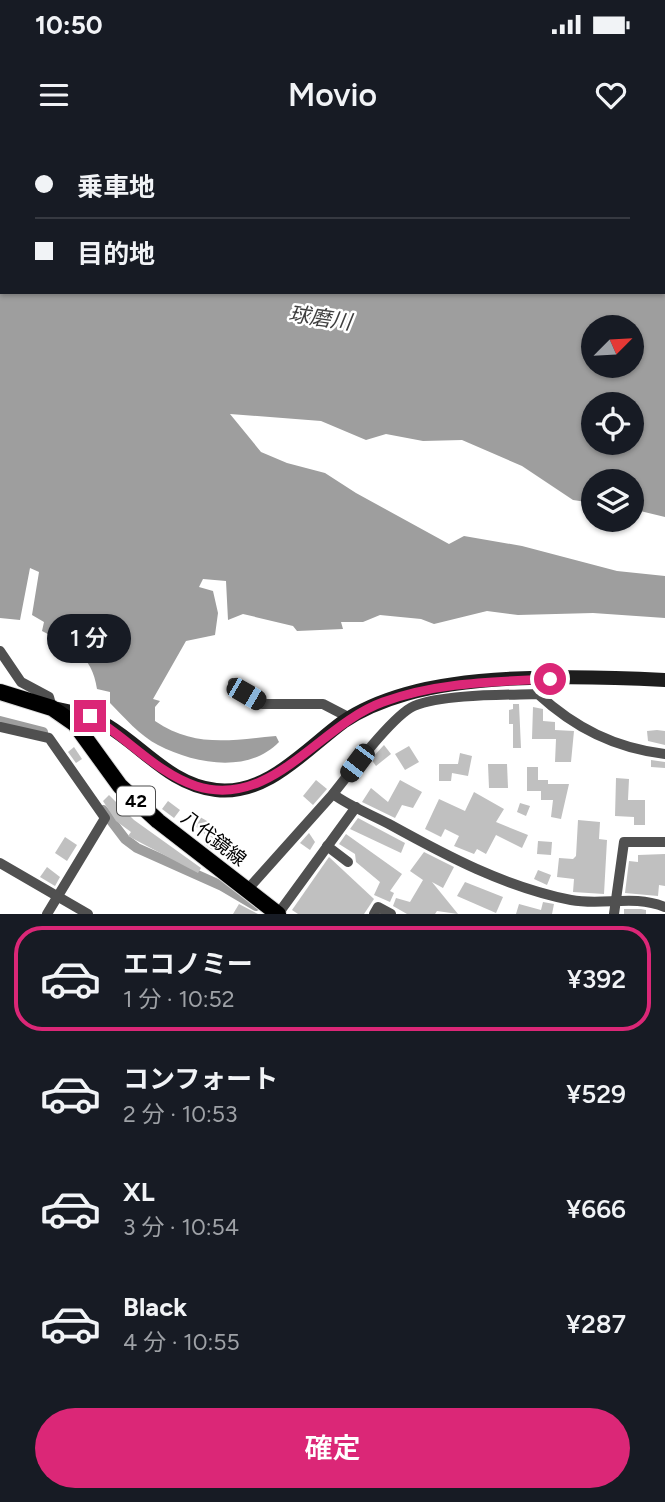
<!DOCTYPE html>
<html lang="ja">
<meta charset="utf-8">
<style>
body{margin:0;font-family:Figtree,"Noto Sans JP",sans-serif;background:#20242c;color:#f1f3f6;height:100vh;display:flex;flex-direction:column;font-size:26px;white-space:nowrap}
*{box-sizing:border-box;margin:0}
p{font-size:23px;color:#9ea1a6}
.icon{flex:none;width:38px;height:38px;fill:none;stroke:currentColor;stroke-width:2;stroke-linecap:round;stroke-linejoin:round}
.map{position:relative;height:774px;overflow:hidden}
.drawer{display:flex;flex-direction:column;background:#171b24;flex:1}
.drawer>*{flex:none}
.hud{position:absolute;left:0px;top:0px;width:665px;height:154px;box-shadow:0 2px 5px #0004;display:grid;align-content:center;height:154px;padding:0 35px;background:#171b24}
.needle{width:46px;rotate:66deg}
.tools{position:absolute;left:581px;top:175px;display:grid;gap:14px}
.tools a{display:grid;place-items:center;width:63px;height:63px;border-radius:50%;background:#171b24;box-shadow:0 2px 5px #0004;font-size:35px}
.end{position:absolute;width:32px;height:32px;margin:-16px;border:9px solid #db2777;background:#fff;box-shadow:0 0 0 4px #fff}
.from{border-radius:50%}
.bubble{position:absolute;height:49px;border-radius:24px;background:#171b24;box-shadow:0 2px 5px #0004;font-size:23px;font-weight:600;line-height:49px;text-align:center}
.car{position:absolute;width:21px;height:42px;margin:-21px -10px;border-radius:9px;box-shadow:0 0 5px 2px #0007;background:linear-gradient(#222 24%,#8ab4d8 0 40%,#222 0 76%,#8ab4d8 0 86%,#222 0)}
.hud b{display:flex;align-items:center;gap:24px;height:66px;font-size:26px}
.hud b+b{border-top:2px solid #363941}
.hud i{width:18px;height:18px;background:#f1f3f6}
ul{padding:12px 0 0;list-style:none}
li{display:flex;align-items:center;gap:21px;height:105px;margin:0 14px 10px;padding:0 21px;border:4px solid transparent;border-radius:28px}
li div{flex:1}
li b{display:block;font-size:26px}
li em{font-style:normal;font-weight:600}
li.current{border-color:#db2777}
li>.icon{width:63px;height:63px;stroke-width:1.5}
.action{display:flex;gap:14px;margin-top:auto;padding:14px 35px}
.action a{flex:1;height:80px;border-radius:42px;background:#db2777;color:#fff;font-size:28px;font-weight:600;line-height:80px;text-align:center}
.status{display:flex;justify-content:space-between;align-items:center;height:49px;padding:0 35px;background:#171b24;direction:ltr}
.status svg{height:19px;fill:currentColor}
header{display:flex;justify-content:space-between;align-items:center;height:91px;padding:0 35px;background:#171b24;font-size:32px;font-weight:600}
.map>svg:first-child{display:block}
.water{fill:#9e9e9e;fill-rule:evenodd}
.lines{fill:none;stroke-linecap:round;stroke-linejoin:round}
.canal{stroke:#9e9e9e;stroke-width:10}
.building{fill:#c0c0c0}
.primary-casing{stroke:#dbdbdb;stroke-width:18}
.street{stroke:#505050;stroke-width:10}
.secondary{stroke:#1d1d1d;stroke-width:14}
.primary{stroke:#000;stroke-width:16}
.route{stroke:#db2777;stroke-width:9}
.labels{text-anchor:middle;stroke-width:5;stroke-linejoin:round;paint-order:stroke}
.shield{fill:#fff;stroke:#4c4c4c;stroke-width:2}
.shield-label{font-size:18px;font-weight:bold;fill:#000}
.street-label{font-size:19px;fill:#000;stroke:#fff}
.water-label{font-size:21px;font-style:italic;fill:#3f3f3f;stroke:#fff}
</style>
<div class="status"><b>10:50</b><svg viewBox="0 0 49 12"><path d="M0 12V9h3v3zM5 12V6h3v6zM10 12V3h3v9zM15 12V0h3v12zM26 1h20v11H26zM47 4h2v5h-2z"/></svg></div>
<header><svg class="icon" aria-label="menu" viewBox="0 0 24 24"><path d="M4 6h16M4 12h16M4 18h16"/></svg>Movio<svg class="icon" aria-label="heart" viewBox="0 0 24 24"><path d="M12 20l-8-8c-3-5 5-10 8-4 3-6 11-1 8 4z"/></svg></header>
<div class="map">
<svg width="665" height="774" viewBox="0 0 665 774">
<rect width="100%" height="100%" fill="#fff"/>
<!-- water -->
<path class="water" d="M0 0 12 2H2V152H663L665 138V377L632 369V341H593V363L573 360 522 326 462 300 423 301 386 294 366 300 321 281 230 274 261 312 287 323 325 333 356 353 449 404 464 396 522 406 617 431 665 436V478L593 473 518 475 487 471 434 484 421 479 380 475 363 482H341L343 489 297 491 293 486 243 474 228 480 226 441 203 439 199 447 213 451 218 473 215 495 186 501 153 559 160 561 155 567V581C195 608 230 600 276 596L279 602C248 634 195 624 158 605 140 596 124 577 110 563V552L97 549C92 514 71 506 42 491L44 482 32 475 39 432 30 428 20 480 0 478ZM593 187H632V226H593ZM593 264H632V303H593Z"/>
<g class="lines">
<!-- canal -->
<g class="canal">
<path d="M0 581 43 592"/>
<path d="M103 670 125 699 137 708 222 746 256 766"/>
</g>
</g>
<!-- building -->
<g class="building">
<path d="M513 564H519L521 608H513V584H509V570L513 569Z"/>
<path d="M533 567 543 569V581L555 582V590L574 591 571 622H555L556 599H532Z"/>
<path d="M657 590 665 591V605L648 601 647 591Z"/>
<path d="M384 605 391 614 376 626 371 619Z"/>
<path d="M409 606 419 622 405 630 395 614Z"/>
<path d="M74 607 82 619 76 623 68 612Z"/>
<path d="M460 613 472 616 468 636 452 633 451 641H439V624H458Z"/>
<path d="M651 620 665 622V628L651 627Z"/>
<path d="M488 624H507L508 648H489Z"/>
<path d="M527 627H538V640H548V644H569L561 679 551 677 553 660H541V651H527Z"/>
<path d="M616 638 629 639 628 660H645V685H634V677L615 676Z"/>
<path d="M316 640 327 649 313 665 303 656Z"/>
<path d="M400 640 422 652 413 668 402 665 395 678 362 662 371 648 388 662Z"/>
<path d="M474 652 504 669 496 682 528 695 522 708 496 695 486 714 477 709 474 714 454 706 459 696 445 689 441 697 425 689 439 659 465 671Z"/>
<path d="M109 655 134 680 201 728 198 733 128 696 131 692 116 681 103 661Z"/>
<path d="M168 661 180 670 174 678 162 669Z"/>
<path d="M520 663 530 666 526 676 517 672Z"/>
<path d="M200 677 214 685 206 695 194 685Z"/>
<path d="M358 678 405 703 401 713 350 689Z"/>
<path d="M578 680 600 682 599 699 607 700 604 754 573 752 574 739 557 737 559 718 573 719 576 716Z"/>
<path d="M309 693 315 702 310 710 300 703Z"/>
<path d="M212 694 222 701 214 711 204 704Z"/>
<path d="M346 694 402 734 390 751 394 753 390 762 374 755 380 742 356 722 355 714 339 704Z"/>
<path d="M65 697 77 705 67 721 55 713Z"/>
<path d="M538 701 552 702 551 715 537 714Z"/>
<path d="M424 712 454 727 443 748 432 742 458 774 437 771 435 774H407L393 766 396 758 410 762 423 740 410 731Z"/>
<path d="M665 714V746L659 745 658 756 625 753 629 721 638 722V715Z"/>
<path d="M329 717 374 759 364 774H298L292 770Z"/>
<path d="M47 727 60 737 55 746 40 737Z"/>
<path d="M538 730 551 735 547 745 534 739Z"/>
<path d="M465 742 503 757 496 773 457 756Z"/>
<path d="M543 762 554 764 552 774H516L519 764 541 770Z"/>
<path d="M239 764 258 774H233Z"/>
<path d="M624 769H641L646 770V774H624Z"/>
</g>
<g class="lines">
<!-- primary casing -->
<g class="primary-casing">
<path id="primary" d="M0 552 52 568 75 584 120 646 158 681 278 774"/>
</g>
<!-- street -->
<g class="street">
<path d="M290 0 291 2"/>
<path d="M389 0 391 2"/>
<path d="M489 0 490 2"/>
<path d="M587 0 589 2"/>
<path d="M663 5H665"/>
<path d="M0 511 21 542 49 557 52 568"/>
<path d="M233 543 262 564H323L350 578"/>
<path d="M0 587 49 598 105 678 47 774"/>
<path d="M333 654C349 634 393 575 414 566 443 554 505 555 538 554 575 588 615 608 665 614"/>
<path d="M327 706 348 722"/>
<path d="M0 723 88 774"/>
<path d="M247 750 333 654C349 666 370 674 389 684 447 716 505 747 571 760 604 766 633 754 665 767"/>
<path d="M278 774 356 667"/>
<path d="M374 774 378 767 391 774"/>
<path d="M614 774 624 702H665"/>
</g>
<!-- secondary -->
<g class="secondary">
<path d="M153 0 156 2"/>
<path d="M663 34H665"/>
<path d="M53 568C72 572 90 575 108 586 144 608 171 645 216 650 267 656 306 609 343 582 362 569 385 560 406 554 477 533 590 536 665 540"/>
</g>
<!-- primary -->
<use href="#primary" class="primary"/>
</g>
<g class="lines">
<!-- route -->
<path class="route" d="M90 576C126 596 156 633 196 646 272 670 319 585 383 562 437 542 493 542 550 539"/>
</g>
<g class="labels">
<!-- shield labels -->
<rect class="shield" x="117" y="646.5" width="38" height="29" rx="5"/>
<g class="shield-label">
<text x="136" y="667">42</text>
</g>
<!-- street labels -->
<g class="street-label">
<text transform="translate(214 698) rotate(38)" y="7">八代鏡線</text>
</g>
<!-- water labels -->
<g class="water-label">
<text transform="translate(320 178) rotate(8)" y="7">球磨川</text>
</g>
</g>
</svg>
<div class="tools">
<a><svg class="needle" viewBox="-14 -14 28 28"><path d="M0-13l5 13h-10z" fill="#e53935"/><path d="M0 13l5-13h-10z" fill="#9ea1a6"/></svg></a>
<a><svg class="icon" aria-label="locate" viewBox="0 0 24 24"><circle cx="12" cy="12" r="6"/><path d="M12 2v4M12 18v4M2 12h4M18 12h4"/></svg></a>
<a><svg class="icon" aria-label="layers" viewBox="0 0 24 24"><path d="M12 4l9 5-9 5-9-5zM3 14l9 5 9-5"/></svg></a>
</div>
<i class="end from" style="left:550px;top:539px"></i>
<i class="end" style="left:90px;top:576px"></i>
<div class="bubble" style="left:47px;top:474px;width:84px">1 分</div>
<i class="car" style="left:246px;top:554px;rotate:120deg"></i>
<i class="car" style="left:357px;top:623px;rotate:217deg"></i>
<div class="hud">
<b><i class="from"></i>乗車地</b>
<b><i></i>目的地</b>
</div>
</div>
<section class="drawer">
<ul>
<li class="current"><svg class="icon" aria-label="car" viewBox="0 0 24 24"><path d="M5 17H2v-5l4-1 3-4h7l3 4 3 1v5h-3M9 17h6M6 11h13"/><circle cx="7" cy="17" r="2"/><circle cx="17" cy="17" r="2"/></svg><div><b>エコノミー</b><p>1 分 · 10:52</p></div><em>¥392</em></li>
<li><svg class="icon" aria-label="car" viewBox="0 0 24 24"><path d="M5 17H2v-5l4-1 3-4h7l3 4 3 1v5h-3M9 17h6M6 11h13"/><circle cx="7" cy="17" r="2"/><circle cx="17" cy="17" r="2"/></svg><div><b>コンフォート</b><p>2 分 · 10:53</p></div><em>¥529</em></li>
<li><svg class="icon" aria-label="car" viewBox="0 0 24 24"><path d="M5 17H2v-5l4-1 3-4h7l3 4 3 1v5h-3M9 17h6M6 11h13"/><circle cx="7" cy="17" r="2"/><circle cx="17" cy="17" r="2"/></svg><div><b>XL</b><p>3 分 · 10:54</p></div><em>¥666</em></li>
<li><svg class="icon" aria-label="car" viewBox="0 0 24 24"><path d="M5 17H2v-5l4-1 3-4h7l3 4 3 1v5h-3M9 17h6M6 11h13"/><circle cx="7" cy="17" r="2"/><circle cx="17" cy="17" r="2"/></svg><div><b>Black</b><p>4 分 · 10:55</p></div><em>¥287</em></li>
</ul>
<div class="action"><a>確定</a></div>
</section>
